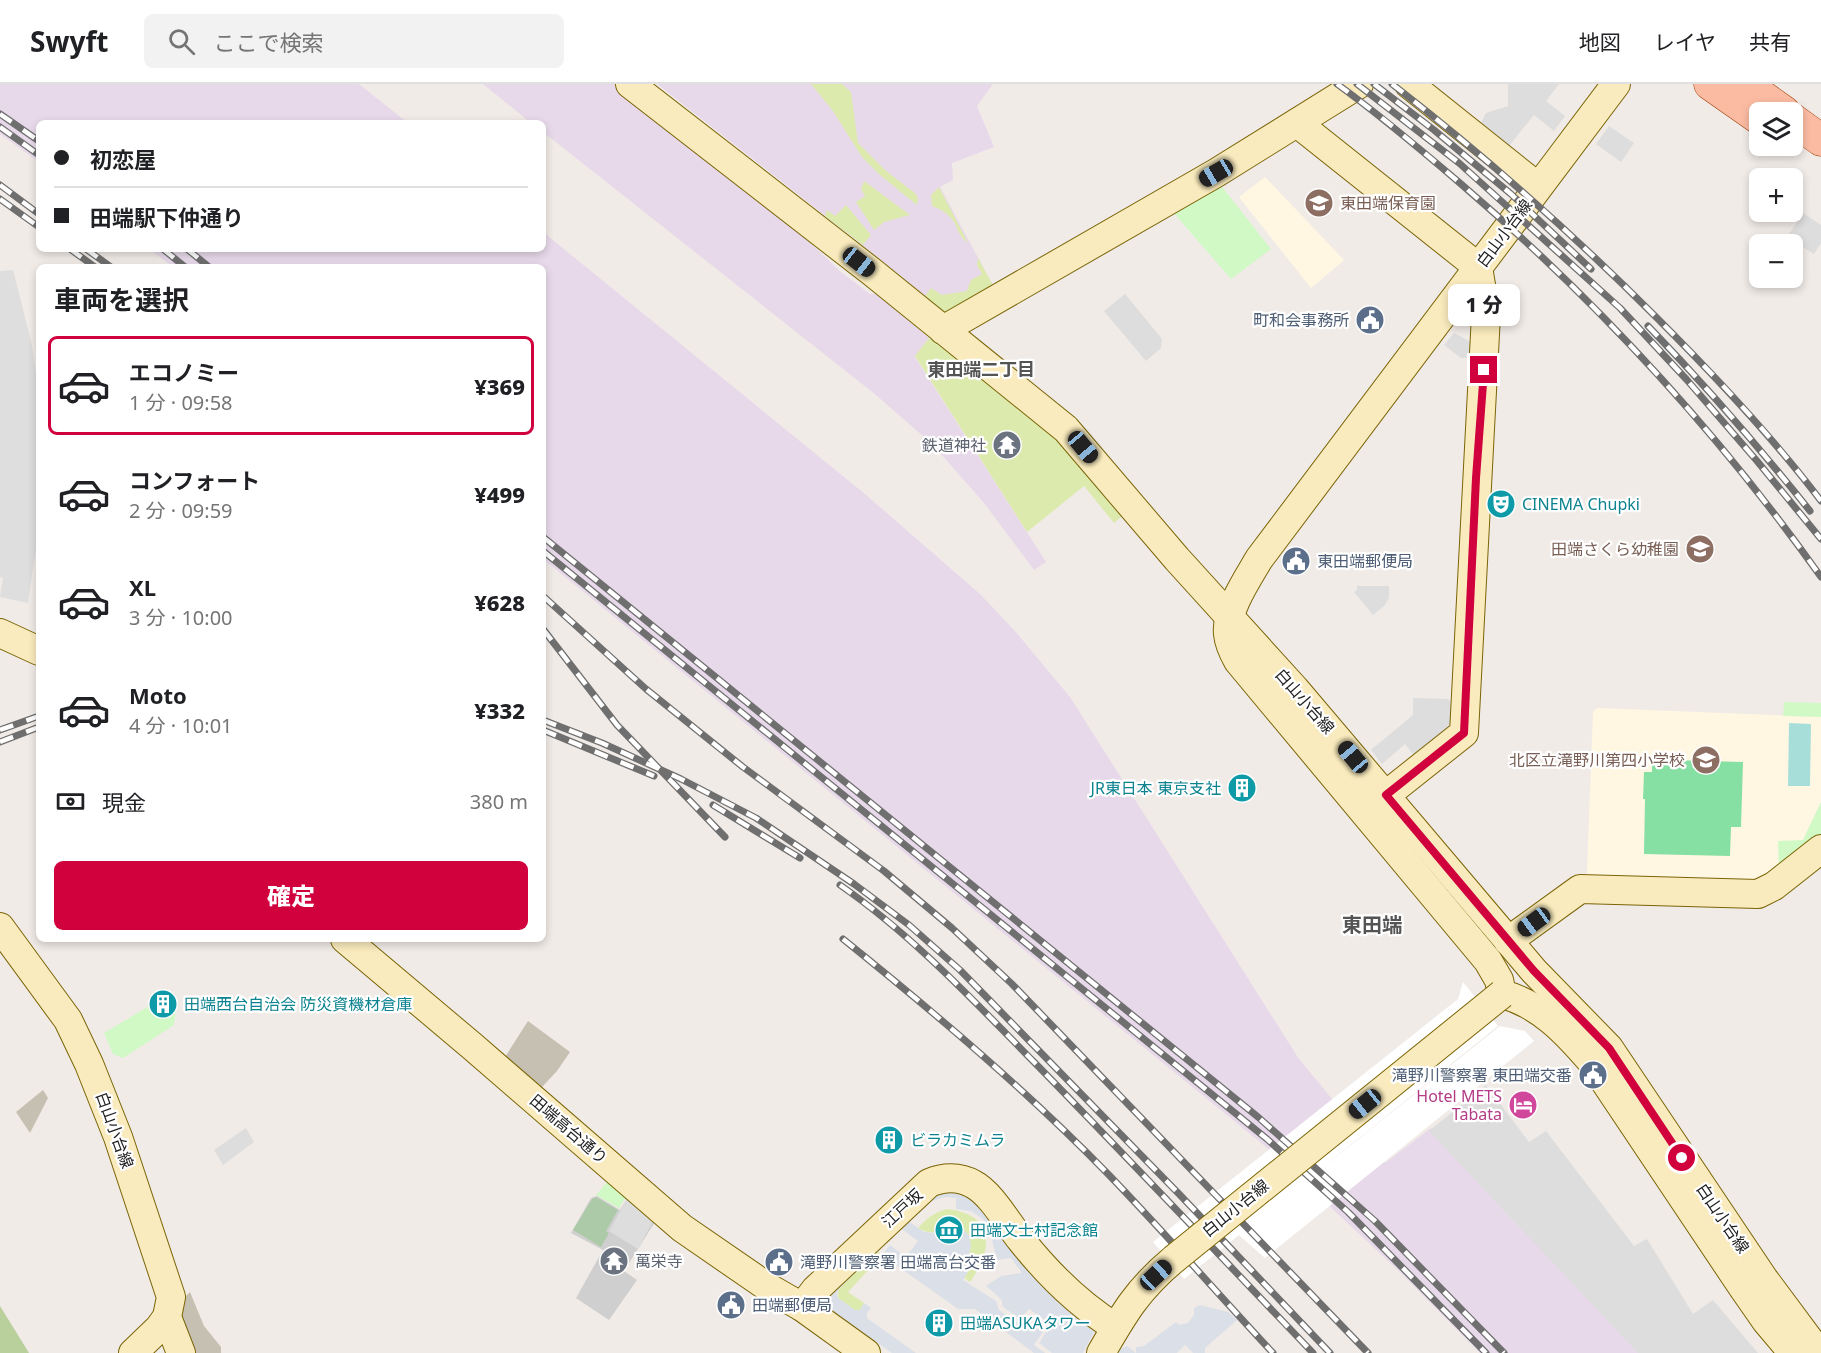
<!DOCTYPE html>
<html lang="ja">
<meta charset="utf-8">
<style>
body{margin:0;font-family:"Noto Sans","Noto Sans JP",sans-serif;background:#f2f2f2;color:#202124;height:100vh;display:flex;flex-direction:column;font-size:22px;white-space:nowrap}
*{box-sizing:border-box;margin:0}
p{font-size:20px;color:#757577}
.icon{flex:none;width:33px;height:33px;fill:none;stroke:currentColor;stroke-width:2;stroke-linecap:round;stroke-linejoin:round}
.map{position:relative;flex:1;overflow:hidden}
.sheet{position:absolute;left:36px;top:180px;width:510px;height:678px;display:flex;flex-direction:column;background:#fff;border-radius:9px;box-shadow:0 3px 9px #0003}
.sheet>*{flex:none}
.guide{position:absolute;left:36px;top:36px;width:510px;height:132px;border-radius:9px;box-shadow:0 3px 9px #0003;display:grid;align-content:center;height:132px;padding:0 18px;background:#fff}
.tools{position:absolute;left:1749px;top:18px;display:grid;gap:12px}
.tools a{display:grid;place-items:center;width:54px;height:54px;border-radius:9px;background:#fff;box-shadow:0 3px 9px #0003;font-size:30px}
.end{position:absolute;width:27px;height:27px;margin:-14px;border:8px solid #d0013d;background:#fff;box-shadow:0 0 0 3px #fff}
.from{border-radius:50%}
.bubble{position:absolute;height:42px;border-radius:9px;background:#fff;box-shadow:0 3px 9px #0003;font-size:20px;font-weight:800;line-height:42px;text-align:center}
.car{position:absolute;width:18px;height:36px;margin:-18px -9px;border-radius:8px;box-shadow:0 0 4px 2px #0007;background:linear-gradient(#222 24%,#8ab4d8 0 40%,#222 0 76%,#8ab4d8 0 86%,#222 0)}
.guide b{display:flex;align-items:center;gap:21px;height:57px;font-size:22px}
.guide b+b{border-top:2px solid #e0e0e0}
.guide i{width:15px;height:15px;background:#202124}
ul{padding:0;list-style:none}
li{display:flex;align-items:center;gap:18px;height:99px;margin:0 12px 9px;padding:0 6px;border:3px solid transparent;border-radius:9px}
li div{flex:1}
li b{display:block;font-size:22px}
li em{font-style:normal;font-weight:800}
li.current{border-color:#d0013d}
li>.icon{width:54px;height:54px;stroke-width:1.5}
h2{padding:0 18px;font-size:27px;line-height:72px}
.pay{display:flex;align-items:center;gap:15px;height:66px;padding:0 18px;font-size:22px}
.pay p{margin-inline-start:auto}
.action{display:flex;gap:12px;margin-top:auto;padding:12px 18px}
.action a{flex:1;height:69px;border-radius:9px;background:#d0013d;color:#fff;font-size:24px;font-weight:800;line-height:69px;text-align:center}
header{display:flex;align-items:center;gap:36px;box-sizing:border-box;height:84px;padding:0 30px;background:#fff;border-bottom:2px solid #e0e0e0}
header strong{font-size:28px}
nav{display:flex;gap:33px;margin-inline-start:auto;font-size:21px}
.search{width:420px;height:54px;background:#f2f2f2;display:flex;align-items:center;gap:15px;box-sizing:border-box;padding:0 21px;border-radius:9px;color:#757577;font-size:22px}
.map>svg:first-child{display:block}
.residential{fill:#dfdede}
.industrial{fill:#e8d9ea}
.education{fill:#fff7e2}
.religious{fill:#cfcfcf}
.construction{fill:#c6c0b3}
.grass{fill:#ddeaae}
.forest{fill:#bad09c}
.cemetery{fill:#adcaa8}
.park{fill:#d1f9c6}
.pitch{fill:#86dfa3}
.parking{fill:#ddd}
.plaza{fill:#dbdfe7}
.water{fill:#a8deda}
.pier{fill:#fff}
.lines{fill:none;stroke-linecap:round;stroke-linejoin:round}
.secondary-casing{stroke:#7a6406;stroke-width:30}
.primary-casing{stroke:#9c3c01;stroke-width:33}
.secondary{stroke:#f9ebbd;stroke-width:28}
.primary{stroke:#fbbba2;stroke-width:32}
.rail-casing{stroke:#6f6f6f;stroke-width:7}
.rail{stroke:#fff;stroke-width:4.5;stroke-dasharray:14;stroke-linecap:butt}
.secondary-bridge-casing{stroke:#7a6406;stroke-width:30;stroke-linecap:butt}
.secondary-bridge{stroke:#f9ebbd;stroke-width:28}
.route{stroke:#d0013d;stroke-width:8}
.labels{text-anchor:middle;stroke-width:4.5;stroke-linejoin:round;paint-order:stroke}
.education-label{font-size:16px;fill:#785e54;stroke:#fff;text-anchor:end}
.street-label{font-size:16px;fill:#212121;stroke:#fff}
.service-label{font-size:16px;fill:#4e5e75;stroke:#fff;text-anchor:start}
.worship-label{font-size:16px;fill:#5b616d;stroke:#fff;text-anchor:end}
.culture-label{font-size:16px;fill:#0d838f;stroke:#fff;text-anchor:start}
.hotel-label{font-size:16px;fill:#b23c85;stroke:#fff;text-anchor:end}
.neighbourhood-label{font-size:18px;font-weight:bold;fill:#545454;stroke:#fff}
.quarter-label{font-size:20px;font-weight:bold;fill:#545454;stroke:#fff}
</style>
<header>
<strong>Swyft</strong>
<div class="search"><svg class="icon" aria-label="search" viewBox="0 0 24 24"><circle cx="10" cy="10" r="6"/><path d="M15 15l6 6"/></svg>ここで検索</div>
<nav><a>地図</a><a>レイヤ</a><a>共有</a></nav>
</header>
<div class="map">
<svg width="1821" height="1269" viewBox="0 0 1821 1269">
<rect width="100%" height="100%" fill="#f1ebe7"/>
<!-- residential -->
<path class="residential" d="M13 186 32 261 39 313V444L28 519 0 513 3 494 0 493V187Z"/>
<!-- industrial -->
<g class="industrial">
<path d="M0 0H359L408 39H39V78L0 50Z"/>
<path d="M483 0H616L724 86 803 152 841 188 870 210H876L929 254 915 273 1046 478 1034 486 984 419 933 361 876 311 543 48V39H531Z"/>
<path d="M657 0H993L977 22 994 63 952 79 953 96 940 103 995 205 947 230 869 166Z"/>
<path d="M543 148 865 410 980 510 1015 547 1070 613 1299 975 1385 1079 1431 1044 1523 1145 1639 1269H1480L1400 1188 1265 1062 543 475V183H173L149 165H543Z"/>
</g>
<!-- education -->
<g class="education">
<path d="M1265 93 1344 176 1311 204 1239 113Z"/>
<path d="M1597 624 1821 633V718L1803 756 1779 786 1754 798 1590 794 1587 790 1593 628Z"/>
</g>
<!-- religious -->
<path class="religious" d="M597 1112 620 1126 628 1113 655 1138 624 1187 637 1196 609 1236 576 1214 603 1166 571 1149 591 1114Z"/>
<!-- construction -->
<g class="construction">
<path d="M528 937 570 968 557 987 542 1003 505 973Z"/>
<path d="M43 1006 48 1014 30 1049 16 1028Z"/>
<path d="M190 1208 204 1242 221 1263V1269H190L174 1231 183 1215Z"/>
</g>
<!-- grass -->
<g class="grass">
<path d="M811 0H842L851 8 858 59 885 86 916 110 918 115 917 121 880 91 862 73 833 27Z"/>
<path d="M864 97 910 131 884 138 874 146 856 118 865 112 861 105Z"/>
<path d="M939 103 968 159C959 154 958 143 952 135 946 128 940 125 932 122L931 111Z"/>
<path d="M846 121 871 151 863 161 825 132 827 126 835 132Z"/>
<path d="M978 174 995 205 947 230 925 212 931 204 942 211 967 207 971 196 982 190 977 181Z"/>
<path d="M929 254 1060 353 1125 430 1114 439 1084 402 1027 448 915 272Z"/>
<path d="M947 1125C995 1130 994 1165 970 1198L964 1194 976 1175 969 1170C973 1158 969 1152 961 1143 947 1146 932 1153 918 1144 927 1134 933 1129 947 1125Z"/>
<path d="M877 1167 882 1171 848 1208 864 1219 860 1226H855L838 1214V1206Z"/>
</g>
<!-- forest -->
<path class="forest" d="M0 1222 29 1269H0Z"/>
<!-- cemetery -->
<path class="cemetery" d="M596 1113 618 1126 606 1147 609 1149 601 1163 573 1146 592 1115Z"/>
<!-- park -->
<g class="park">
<path d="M1219 99 1271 165 1231 195 1172 127Z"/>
<path d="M1784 618 1821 619V633L1783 632Z"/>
<path d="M1821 718V751L1779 786 1778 757 1803 756Z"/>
<path d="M166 912 176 926 174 941 123 974 113 970 104 949Z"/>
<path d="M608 1097 626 1113 619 1124 596 1111Z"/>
</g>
<!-- pitch -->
<path class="pitch" d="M1652 673H1670L1671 676 1743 678 1741 743H1731L1730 772 1644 770 1645 715H1643L1644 688H1652Z"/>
<!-- parking -->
<g class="parking">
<path d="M1508 0H1559L1546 17 1565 32 1554 47 1534 31 1504 68 1477 46 1486 29 1508 22Z"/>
<path d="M1609 42 1634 59 1621 78 1596 60Z"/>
<path d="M1803 129 1821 141V159L1814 170 1787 153Z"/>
<path d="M1125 210 1162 255 1161 264 1146 277 1104 227Z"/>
<path d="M1454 249 1475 260V274H1461L1444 261Z"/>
<path d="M1357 502H1389V514L1384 522 1373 531 1354 508 1357 506Z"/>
<path d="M1413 614 1448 615 1454 621 1453 640 1416 674 1405 660 1382 680 1371 666 1413 631Z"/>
<path d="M1486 1001 1529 1058 1546 1047 1634 1162 1647 1155 1693 1230 1713 1216 1758 1269H1638L1429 1047Z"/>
<path d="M246 1044 254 1058 223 1081 214 1066Z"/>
<path d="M627 1115 653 1137 638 1165 609 1147Z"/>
</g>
<!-- plaza -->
<g class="plaza">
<path d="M943 1105 968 1110 1087 1239 1094 1248 1083 1269H1052L1039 1259 1051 1240 1029 1225 1020 1235 1003 1223 1001 1215 986 1202 1001 1192 1022 1189 1011 1174 997 1176 989 1144 983 1135 971 1127 956 1125V1114L946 1113 931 1117 908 1137 924 1148 934 1149 939 1143 949 1140 961 1143 969 1151 971 1162 969 1170 976 1175 963 1196 996 1217 999 1226 1028 1246 1033 1242 1043 1248 1034 1261 1045 1269H1034L975 1225H958L882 1171 890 1161 906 1173 918 1157 899 1143 838 1206 837 1210 838 1214 855 1226H860L864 1219 867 1221 871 1224 867 1229V1234L916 1269H892L827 1223 826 1204Z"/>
<path d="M1200 1221 1228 1228 1237 1236 1205 1264V1269H1193L1185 1261 1177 1269H1117L1121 1265 1127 1262 1136 1269V1263L1144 1262 1176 1238 1179 1241 1188 1239 1194 1231V1224Z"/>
</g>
<!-- water -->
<path class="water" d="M1789 639 1811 640 1810 702H1788Z"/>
<!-- pier -->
<path class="pier" d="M1463 898 1498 942 1312 1092 1500 942 1525 947 1534 957 1265 1174 1239 1151 1184 1195 1153 1158 1458 915Z"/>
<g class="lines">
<!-- secondary casing -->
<g class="secondary-casing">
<g id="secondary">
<path d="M630 0 872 188 1066 345 1177 475 1295 605 1534 887 1609 964 1764 1195 1819 1269"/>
<path d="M1409 0 1538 103"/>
<path d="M1616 0 1259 475C1248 494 1225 528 1228 550 1229 560 1233 568 1238 577L1488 877 1499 896 1502 910C1540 920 1566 948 1591 977L1743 1204 1766 1237 1793 1269"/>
<path d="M1297 39 1478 183 1486 231 1464 649 1386 711"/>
<path d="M943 246 1216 89 1359 0"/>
<path d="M0 549 39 567"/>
<path d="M0 843 68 936 89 980 118 1053 171 1213 167 1233 181 1269"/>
<path d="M345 855 472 962 682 1144 769 1204 802 1223 866 1269"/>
<path d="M1508 857 1580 805 1758 810 1774 802 1821 765"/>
<path d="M802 1223 815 1206 929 1099C943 1093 959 1092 973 1100 991 1109 1008 1140 1021 1156 1048 1190 1078 1220 1115 1243"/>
<path d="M133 1269 159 1244 167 1233"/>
<path d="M1101 1269C1124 1229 1138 1205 1174 1175"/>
</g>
</g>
<!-- primary casing -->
<g class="primary-casing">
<g id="primary">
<path d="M1710 0 1760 35"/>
<path d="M1745 0 1784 28"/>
<path d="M1792 35 1821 56"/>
</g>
</g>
<!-- secondary -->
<use href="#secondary" class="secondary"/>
<!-- primary -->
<use href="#primary" class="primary"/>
<!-- rail casing -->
<g class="rail-casing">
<g id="rail">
<path d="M1337 0C1380 31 1420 65 1461 100 1596 216 1718 348 1821 493"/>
<path d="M1357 0 1459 79 1620 224 1687 296 1757 377 1821 455"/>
<path d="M1374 0 1434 46 1511 110 1591 185"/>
<path d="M1392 0C1485 72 1574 151 1657 234 1715 292 1772 352 1821 417"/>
<path d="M0 30 39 57"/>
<path d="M0 43 39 71"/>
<path d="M0 101 39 130"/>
<path d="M0 115 39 143"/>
<path d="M70 165 95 183"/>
<path d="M86 165 111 183"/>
<path d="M163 165 185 183"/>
<path d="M187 165 209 183"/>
<path d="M1648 242C1705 301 1759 363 1810 427"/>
<path d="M543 453 1258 1033 1375 1137 1504 1269"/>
<path d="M543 467 1267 1055 1348 1128 1486 1269"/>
<path d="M543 512 646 605 743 683 884 787 952 844 1012 900 1368 1269"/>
<path d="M543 545 617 641 725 753"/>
<path d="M543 636 602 659 681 695 756 734 854 800 909 841 960 886 1181 1112 1330 1269"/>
<path d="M0 646 39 632"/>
<path d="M543 646 654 692"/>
<path d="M0 658 39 643"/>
<path d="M713 721 800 774"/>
<path d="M840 801C912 851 973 916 1034 978 1128 1074 1220 1172 1313 1269"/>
<path d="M843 855C935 929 1026 1006 1109 1091 1165 1149 1218 1210 1273 1269"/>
</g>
</g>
<!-- rail -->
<use href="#rail" class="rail"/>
<!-- secondary-bridge casing -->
<g class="secondary-bridge-casing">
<path id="secondary-bridge" d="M1174 1175 1502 910"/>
</g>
<!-- secondary-bridge -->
<use href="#secondary-bridge" class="secondary-bridge"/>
</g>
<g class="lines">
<!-- route -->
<path class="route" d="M1484 286 1476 394 1464 649 1386 711 1534 887 1609 964 1682 1074"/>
</g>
<!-- icons -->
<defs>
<g id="school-disc" transform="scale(1.5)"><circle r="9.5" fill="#8d6e63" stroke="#fff"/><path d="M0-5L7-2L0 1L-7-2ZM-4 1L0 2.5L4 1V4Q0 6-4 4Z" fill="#fff"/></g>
<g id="civic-disc" transform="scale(1.5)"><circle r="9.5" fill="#5c6f8a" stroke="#fff"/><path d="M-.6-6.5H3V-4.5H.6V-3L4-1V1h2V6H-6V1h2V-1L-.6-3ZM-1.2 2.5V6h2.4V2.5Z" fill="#fff"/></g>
<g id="temple-disc" transform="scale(1.5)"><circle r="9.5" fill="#6b7280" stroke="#fff"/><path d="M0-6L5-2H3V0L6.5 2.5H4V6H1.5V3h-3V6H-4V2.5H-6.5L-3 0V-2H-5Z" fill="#fff"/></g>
<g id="theatre-disc" transform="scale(1.5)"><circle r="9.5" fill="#0f9aa8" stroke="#fff"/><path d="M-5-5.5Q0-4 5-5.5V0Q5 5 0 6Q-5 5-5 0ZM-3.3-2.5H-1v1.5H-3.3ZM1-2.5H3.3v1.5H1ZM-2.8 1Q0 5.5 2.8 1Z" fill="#fff"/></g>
<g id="building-disc" transform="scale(1.5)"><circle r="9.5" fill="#0f9aa8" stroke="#fff"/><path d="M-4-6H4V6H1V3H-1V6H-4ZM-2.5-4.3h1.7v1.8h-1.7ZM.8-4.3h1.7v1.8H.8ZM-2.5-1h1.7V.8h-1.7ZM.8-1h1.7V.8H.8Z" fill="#fff"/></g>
<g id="hotel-disc" transform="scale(1.5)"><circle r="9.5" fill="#d1479c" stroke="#fff"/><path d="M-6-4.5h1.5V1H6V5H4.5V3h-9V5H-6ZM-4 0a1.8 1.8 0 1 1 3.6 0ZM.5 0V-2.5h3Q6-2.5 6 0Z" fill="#fff"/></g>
<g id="museum-disc" transform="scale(1.5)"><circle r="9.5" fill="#0f9aa8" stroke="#fff"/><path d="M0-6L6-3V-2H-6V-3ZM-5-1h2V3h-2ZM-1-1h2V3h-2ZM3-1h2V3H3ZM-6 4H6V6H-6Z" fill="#fff"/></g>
</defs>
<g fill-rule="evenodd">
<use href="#school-disc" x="1319" y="119"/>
<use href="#civic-disc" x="1370" y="236"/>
<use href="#temple-disc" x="1007" y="361"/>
<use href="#theatre-disc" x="1501" y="420"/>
<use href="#school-disc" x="1700" y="465"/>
<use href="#civic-disc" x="1296" y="477"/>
<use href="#school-disc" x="1706" y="676"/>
<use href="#building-disc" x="1242" y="704"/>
<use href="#building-disc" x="163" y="920"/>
<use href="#civic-disc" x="1593" y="991"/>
<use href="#hotel-disc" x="1523" y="1021"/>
<use href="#building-disc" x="889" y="1056"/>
<use href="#museum-disc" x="949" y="1146"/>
<use href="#temple-disc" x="614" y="1177"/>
<use href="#civic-disc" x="779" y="1178"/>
<use href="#civic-disc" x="731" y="1221"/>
<use href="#building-disc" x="939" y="1239"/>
</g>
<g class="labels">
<!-- education labels -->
<g class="education-label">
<text x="1340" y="125" text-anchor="start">東田端保育園</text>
<text x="1679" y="471">田端さくら幼稚園</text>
<text x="1685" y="682">北区立滝野川第四小学校</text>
</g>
<!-- street labels -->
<g class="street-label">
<text transform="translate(1504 149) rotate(-53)" y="6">白山小台線</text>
<text transform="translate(1305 617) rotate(49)" y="6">白山小台線</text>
<text transform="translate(569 1045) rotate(41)" y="6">田端高台通り</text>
<text transform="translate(115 1046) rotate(70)" y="6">白山小台線</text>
<text transform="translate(902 1124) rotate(-43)" y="6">江戸坂</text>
<text transform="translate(1235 1124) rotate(-39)" y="6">白山小台線</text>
<text transform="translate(1723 1134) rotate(56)" y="6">白山小台線</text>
</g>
<!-- service labels -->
<g class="service-label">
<text x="1349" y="242" text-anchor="end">町和会事務所</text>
<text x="1317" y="483">東田端郵便局</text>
<text x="1572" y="997" text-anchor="end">滝野川警察署 東田端交番</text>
<text x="800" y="1184">滝野川警察署 田端高台交番</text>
<text x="752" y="1227">田端郵便局</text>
</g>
<!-- worship labels -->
<g class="worship-label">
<text x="986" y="367">鉄道神社</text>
<text x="635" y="1183" text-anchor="start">萬栄寺</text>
</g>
<!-- culture labels -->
<g class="culture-label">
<text x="1522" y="426">CINEMA Chupki</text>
<text x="1221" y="710" text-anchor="end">JR東日本 東京支社</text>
<text x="184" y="926">田端西台自治会 防災資機材倉庫</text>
<text x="910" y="1062">ビラカミムラ</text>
<text x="970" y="1152">田端文士村記念館</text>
<text x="960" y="1245">田端ASUKAタワー</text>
</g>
<!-- hotel labels -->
<g class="hotel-label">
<text x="1502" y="1018">Hotel METS<tspan x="1502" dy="18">Tabata</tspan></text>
</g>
<!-- neighbourhood labels -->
<g class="neighbourhood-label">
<text x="981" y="292">東田端二丁目</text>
</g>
<!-- quarter labels -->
<g class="quarter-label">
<text x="1372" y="848">東田端</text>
</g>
</g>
</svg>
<div class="tools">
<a><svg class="icon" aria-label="layers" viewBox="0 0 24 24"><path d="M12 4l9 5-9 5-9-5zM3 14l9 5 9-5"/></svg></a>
<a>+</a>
<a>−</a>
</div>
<i class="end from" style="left:1682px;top:1074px"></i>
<i class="end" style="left:1484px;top:286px"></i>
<div class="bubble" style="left:1448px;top:200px;width:72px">1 分</div>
<i class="car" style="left:1216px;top:89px;rotate:240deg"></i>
<i class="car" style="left:859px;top:178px;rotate:128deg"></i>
<i class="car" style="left:1083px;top:363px;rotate:140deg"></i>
<i class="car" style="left:1353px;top:673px;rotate:320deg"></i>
<i class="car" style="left:1534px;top:838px;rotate:234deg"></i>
<i class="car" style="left:1365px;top:1020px;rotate:231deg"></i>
<i class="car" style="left:1156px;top:1191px;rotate:47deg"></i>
<div class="guide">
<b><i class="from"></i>初恋屋</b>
<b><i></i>田端駅下仲通り</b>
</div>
<section class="sheet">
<h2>車両を選択</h2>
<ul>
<li class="current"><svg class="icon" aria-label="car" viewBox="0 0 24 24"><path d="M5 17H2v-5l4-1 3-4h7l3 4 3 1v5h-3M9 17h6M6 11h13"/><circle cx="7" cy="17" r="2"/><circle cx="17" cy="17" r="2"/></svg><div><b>エコノミー</b><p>1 分 · 09:58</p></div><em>¥369</em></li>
<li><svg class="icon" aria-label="car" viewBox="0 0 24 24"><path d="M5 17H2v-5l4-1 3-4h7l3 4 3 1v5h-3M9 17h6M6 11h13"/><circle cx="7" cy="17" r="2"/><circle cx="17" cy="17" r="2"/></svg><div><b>コンフォート</b><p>2 分 · 09:59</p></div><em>¥499</em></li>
<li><svg class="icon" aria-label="car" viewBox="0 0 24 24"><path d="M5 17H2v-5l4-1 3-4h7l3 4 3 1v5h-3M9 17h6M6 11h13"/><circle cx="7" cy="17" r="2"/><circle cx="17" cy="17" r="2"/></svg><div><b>XL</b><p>3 分 · 10:00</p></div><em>¥628</em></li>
<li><svg class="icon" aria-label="car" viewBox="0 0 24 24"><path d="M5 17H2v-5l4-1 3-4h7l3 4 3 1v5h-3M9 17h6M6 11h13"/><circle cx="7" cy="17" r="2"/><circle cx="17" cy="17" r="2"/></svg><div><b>Moto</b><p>4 分 · 10:01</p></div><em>¥332</em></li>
</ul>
<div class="pay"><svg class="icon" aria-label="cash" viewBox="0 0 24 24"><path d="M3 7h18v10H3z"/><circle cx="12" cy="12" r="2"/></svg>現金<p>380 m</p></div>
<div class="action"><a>確定</a></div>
</section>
</div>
